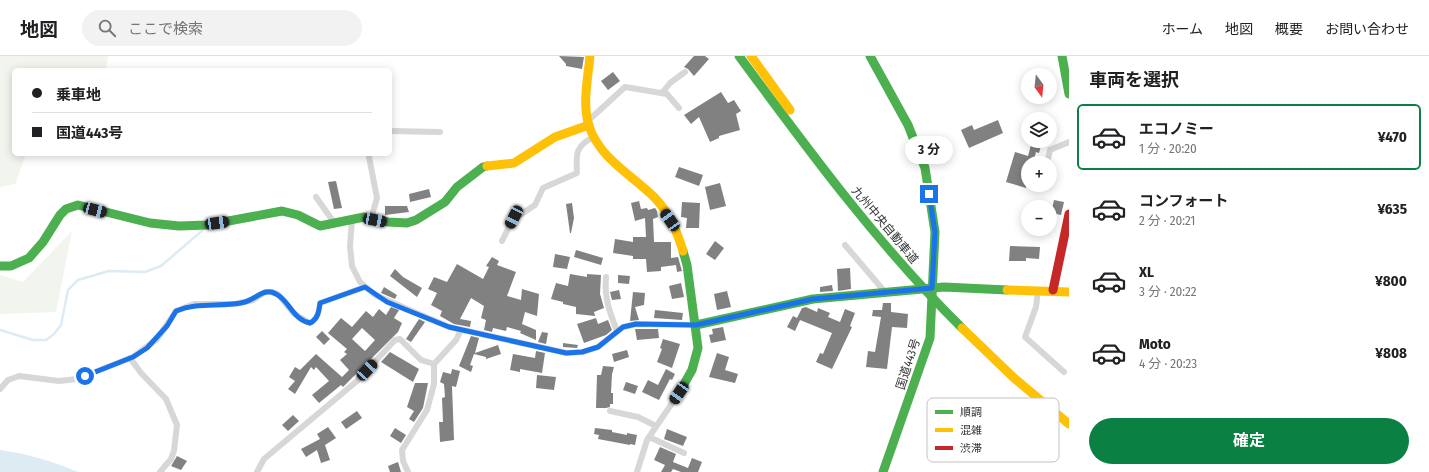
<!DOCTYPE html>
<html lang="ja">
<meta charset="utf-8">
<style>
body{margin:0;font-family:"Fira Sans Condensed","Noto Sans JP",sans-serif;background:#f2f2f2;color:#202124;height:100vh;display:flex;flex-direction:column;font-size:15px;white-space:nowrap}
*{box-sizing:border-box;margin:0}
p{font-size:13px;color:#757577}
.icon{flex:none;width:22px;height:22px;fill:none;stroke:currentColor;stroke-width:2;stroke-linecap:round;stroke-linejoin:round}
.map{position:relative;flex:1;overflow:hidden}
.panel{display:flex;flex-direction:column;background:#fff;width:360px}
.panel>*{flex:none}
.hud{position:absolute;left:12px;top:12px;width:380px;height:88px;border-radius:6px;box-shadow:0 2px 10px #0003;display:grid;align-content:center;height:88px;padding:0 20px;background:#fff}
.needle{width:26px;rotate:165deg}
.tools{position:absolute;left:1021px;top:12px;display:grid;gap:8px}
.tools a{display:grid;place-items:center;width:36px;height:36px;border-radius:50%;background:#fff;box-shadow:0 2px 10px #0003;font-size:20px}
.end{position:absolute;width:18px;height:18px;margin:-9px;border:5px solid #1a73e8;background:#fff;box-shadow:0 0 0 2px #fff}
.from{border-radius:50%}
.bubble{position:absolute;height:28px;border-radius:14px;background:#fff;box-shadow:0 2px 10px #0003;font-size:13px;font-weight:700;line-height:28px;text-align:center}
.car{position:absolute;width:12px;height:24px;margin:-12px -6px;border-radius:5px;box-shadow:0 0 3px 1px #0007;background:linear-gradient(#222 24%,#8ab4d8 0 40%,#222 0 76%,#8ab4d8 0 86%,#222 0)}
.hud b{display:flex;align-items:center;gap:14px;height:38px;font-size:15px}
.hud b+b{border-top:1px solid #e0e0e0}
.hud i{width:10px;height:10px;background:#202124}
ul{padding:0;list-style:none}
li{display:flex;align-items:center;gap:12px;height:66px;margin:0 8px 6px;padding:0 12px;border:2px solid transparent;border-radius:6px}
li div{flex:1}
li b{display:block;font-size:15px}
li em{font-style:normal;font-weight:700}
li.current{border-color:#0b8043}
li>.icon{width:36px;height:36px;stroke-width:1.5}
h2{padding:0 20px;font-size:18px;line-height:48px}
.primary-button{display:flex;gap:8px;margin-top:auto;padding:8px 20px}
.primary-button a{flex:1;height:46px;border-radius:24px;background:#0b8043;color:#fff;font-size:16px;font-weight:700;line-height:46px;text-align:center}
header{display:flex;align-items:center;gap:24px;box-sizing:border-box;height:56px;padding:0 20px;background:#fff;border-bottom:1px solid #e0e0e0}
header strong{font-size:19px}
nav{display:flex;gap:22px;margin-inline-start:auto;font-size:14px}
.search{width:280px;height:36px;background:#f2f2f2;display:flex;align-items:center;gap:10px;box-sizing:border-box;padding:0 14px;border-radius:22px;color:#757577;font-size:15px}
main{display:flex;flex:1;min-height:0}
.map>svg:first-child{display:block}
.green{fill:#f1f5ed}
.water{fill:#ddebf3}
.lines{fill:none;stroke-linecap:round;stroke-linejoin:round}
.stream{stroke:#ddebf3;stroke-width:2.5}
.building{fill:#818181;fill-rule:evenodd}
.street{stroke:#d7d7d7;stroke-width:6}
.fast{stroke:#4caf50;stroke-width:9}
.slow{stroke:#ffc107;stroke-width:9}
.jam{stroke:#c62828;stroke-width:9}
.route{stroke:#1a73e8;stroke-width:5}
.labels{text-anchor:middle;stroke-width:4;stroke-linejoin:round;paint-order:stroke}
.street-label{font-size:12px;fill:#333;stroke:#fff}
.key{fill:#fff;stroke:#c2c2c2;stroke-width:1}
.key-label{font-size:11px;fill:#333}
</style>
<header>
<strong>地図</strong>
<div class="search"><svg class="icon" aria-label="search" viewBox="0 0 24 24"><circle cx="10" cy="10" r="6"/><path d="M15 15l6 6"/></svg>ここで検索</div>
<nav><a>ホーム</a><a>地図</a><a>概要</a><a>お問い合わせ</a></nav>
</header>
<main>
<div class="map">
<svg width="1069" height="416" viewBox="0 0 1069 416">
<rect width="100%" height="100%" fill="#fff"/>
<!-- green -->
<g class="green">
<path d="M0 0H108L106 14H14V98H26L15 128 0 131Z"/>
<path d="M72 175 56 256 0 258V219L23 226Z"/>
</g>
<!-- water -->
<path class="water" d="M0 394C28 398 52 405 78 416H0Z"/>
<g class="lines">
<!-- stream -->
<path class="stream" d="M0 274 33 284H46L54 278 61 269 68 234 78 224 109 215 145 216 161 210 204 173"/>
</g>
<!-- building -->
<g class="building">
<path d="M559 0 584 1 582 13 566 10V8Z"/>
<path d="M694 0H705L709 3 694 20 688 13 684 11Z"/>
<path d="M613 16 620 25 608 34 601 25Z"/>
<path d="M721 36 728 47 734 44 741 55 736 58 740 74 719 80V82L710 86 699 61 691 68 684 59Z"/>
<path d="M998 64 1003 77 969 92 961 74 972 69 974 74Z"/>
<path d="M1032 85H1042L1039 97 1036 96 1033 107H1028L1026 132 1006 126 1015 96 1028 100Z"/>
<path d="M679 111 703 119 699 130 675 121Z"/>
<path d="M336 125 342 152 334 153 328 126Z"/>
<path d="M720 127 726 150 710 154 705 131Z"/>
<path d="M429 133 431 141 410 146 409 138Z"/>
<path d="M1054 144 1064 146 1061 159 1051 157Z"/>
<path d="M639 145 641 153 647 152 648 154 655 152 657 155 658 161 653 163 654 186H671V202L678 201 682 215 677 216 676 209 661 211V215L647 216 646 203H633V200L613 197 615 183 633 186V181H646L645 162 635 165 631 147Z"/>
<path d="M682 146 700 147 699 172H686L687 162 681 161Z"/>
<path d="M572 147 574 162 571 177H570L566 148Z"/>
<path d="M385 150H407L409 156 385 159Z"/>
<path d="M715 185 724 192 715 204 706 198Z"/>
<path d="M1010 190 1040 191 1039 203 1026 202V205H1009Z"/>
<path d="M576 194 603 202 601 209 574 201Z"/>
<path d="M555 198 570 201 567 213 553 211Z"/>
<path d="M492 201 499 205 497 209 516 216 507 240 521 244 522 233 539 238 537 260 525 256 522 268 536 274V284L520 277 521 275 507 271 506 275 493 272 492 276 484 274 486 264 481 262 484 250 471 242 460 263 471 265 470 271 454 268 440 260 442 255 431 249 437 237 428 233 434 221 447 226 457 208 483 223 489 211 486 210Z"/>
<path d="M850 212 851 233 838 235 837 213Z"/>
<path d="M395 213 403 221 422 232 417 241 390 220Z"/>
<path d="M570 218 587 221V218L601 219 600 238 604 252 594 256 595 260 576 258V251L563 248V246L551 243 556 227 568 230Z"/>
<path d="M618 219 630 220 629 228 618 227Z"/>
<path d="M681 227 684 241 672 243 669 230Z"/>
<path d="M832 229 833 235 820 236V231Z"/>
<path d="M384 231 397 239 395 243 381 237Z"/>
<path d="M619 234 621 243 612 244 610 236Z"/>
<path d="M727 235 731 251 717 254 714 238Z"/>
<path d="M633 236 645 237 644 249 635 251 639 264 630 265Z"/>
<path d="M883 247H891V256L908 258 907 272 892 271 887 313 866 311 868 295 875 296 881 261 872 260 873 254H882Z"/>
<path d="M391 251 399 254 394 262 402 267 398 276 343 331 341 329 319 347 312 339 329 325 316 311 314 314 311 311 295 338 288 333 295 325 289 321 295 311 300 314 316 298 342 321 349 314 340 304 347 298 344 296 347 293 328 277 341 262 352 271 366 255 373 261 379 253 386 259ZM362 272 375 284 365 295 352 283Z"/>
<path d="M806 251 817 256 818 252 830 257 828 261 840 266 845 253 855 257 850 270 852 271 832 313 816 306 820 297 823 298 832 277 800 264 795 275 787 271 793 260 797 262 802 252Z"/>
<path d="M655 254 683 257 682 264 654 262Z"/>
<path d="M596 262 598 268 608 264 612 274 606 279 584 287 577 268Z"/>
<path d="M419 263 425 266 411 286 406 283Z"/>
<path d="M723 271 726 284 711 287 709 279 713 278 712 273Z"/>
<path d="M635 273H658L659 282 637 284Z"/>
<path d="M322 275 330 283 324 289 316 281Z"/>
<path d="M542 276 548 277 546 288 538 286Z"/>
<path d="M471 280 479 282 475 297 498 289 501 298 486 303V301L474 298 470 309 473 310 471 316 459 310Z"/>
<path d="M663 283 680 288 672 312 657 306 662 293 660 292Z"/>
<path d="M563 287 578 289 577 292 563 291Z"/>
<path d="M627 294 629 301 614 306 612 298Z"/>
<path d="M536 295 545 297 542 317 520 313V316L510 314 513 298 535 302Z"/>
<path d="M390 296 419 313 413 326 381 306Z"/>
<path d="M717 297 729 301 725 314 738 318 735 327 709 321Z"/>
<path d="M603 310 614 311 612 318 611 337H613V348H610V351L606 352H596L597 319H601Z"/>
<path d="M452 313 460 315 456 331 452 330 454 384 440 386 439 366H443L442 342 445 341 444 328 440 326 443 316 451 318Z"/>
<path d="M666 313 675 318 672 324 670 323 659 344 642 336 648 324 658 329Z"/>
<path d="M537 319 556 321 554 334 536 332Z"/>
<path d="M626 326 638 330 635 338 623 334Z"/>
<path d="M415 327H428L423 352 414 366 409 363 414 355 407 351Z"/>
<path d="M357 355 362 362 346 373 341 366Z"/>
<path d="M293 359 299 365 288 375 282 369Z"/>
<path d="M328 371 336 382 325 389 330 404 321 407 317 394 306 401 301 393 320 383 317 378Z"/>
<path d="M395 372 406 379 401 387 390 380Z"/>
<path d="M595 372 612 374V376L627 379V377L637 379 635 389 630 388V389L598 383 599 379 594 378Z"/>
<path d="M667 373 687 381 683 390 664 383Z"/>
<path d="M660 391 676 398 673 406 688 412 692 402 702 406 698 416H681L673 413 671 416H661L665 409 654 404Z"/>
<path d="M177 400 187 405 181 414 171 410Z"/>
<path d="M398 406 401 416H390L388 410Z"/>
</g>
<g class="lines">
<!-- street -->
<g class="street">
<path d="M662 37 670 27 685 16"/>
<path d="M589 64 625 31 667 38 679 52"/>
<path d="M390 75 440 76"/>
<path d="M370 98 369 101 377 142 371 163"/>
<path d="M1047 107 1050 94 1069 86"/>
<path d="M316 141 335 168"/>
<path d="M352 163 350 190 352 210 360 226 375 239 449 271 567 297 583 296 598 291 623 271 636 268 696 269"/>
<path d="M502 185 514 161 520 159 535 149 543 132 577 117C576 98 575 90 594 81"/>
<path d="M845 189 885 236"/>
<path d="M606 221C604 242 610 257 617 275"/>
<path d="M1038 234 1036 251 1025 281 1064 316"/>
<path d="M130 302 141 317 166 343 177 369 174 395 171 403 160 416"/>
<path d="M0 333 8 324 19 320 59 325 77 323 133 301 157 283 176 255 194 248H236L253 244 265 236H271L278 238 293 257 310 267C318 263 319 255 320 247L365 231"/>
<path d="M610 355 638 361 656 370"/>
<path d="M649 381 684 397"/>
<path d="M257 416 264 403 357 325 395 284 400 283 421 304 434 308"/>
<path d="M408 416 403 405 402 394 427 354 434 328V308L456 284 461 274"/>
<path d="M637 416 647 384 679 337"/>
</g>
<!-- fast -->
<g class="fast">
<path d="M739 0C809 95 878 189 962 272"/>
<path d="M870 0 908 69 925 112 935 176 930 282 883 416"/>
<path d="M1062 0 1069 38"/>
<path d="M0 210H11L29 202 43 186 60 159 66 153 78 149 150 167 179 170 207 169 282 155 298 159 320 170 364 161 388 166 407 167 416 164 445 146 457 131 483 111 487 110"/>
<path d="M696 269 813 243 944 231 1007 234"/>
<path d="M679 337 692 314 698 292 687 209 683 195"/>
</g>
<!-- slow -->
<g class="slow">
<path d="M590 0C588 22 582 48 589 70 600 103 631 118 654 141 669 156 677 175 683 195"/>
<path d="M751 0 790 54"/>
<path d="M487 110 514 107 555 81 589 69"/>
<path d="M1007 234 1069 236"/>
<path d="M962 272 1014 322 1069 368"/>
</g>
<!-- jam -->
<path class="jam" d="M1053 234 1069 158"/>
</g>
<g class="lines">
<!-- route -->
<path class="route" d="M85 320 133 301 147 292 167 270 176 255C199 245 221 252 245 246 256 243 264 231 276 238 290 245 292 263 310 267 318 263 319 255 320 247L365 231 387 246 449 271 566 297 582 296 598 291 623 271 636 268 696 269 813 243 932 232 935 176 929 138"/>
</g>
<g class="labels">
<!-- street labels -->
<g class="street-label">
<text transform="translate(885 169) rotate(50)" y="4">九州中央自動車道</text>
<text transform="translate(908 308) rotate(-72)" y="4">国道443号</text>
</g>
</g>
<!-- legend -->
<rect x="927" y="342" width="132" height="64" rx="6" class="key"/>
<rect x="935" y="354" width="18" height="4" fill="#4caf50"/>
<rect x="935" y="372" width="18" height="4" fill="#ffc107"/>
<rect x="935" y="390" width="18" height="4" fill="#c62828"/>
<g class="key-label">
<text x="960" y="360">順調</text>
<text x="960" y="378">混雑</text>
<text x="960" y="396">渋滞</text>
</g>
</svg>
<div class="tools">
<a><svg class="needle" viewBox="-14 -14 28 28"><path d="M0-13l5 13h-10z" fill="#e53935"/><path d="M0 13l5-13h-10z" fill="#757577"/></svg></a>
<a><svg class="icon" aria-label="layers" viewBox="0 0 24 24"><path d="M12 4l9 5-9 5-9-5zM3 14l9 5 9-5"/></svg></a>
<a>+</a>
<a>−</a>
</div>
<i class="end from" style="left:85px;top:320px"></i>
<i class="end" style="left:929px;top:138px"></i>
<div class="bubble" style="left:905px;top:80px;width:48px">3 分</div>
<i class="car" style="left:95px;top:154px;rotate:105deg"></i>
<i class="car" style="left:514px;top:161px;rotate:207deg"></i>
<i class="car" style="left:375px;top:164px;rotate:101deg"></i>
<i class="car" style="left:670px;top:164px;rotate:325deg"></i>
<i class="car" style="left:217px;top:167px;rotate:82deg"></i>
<i class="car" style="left:367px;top:314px;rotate:43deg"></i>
<i class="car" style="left:679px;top:337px;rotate:214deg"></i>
<div class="hud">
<b><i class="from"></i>乗車地</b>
<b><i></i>国道443号</b>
</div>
</div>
<section class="panel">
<h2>車両を選択</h2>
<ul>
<li class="current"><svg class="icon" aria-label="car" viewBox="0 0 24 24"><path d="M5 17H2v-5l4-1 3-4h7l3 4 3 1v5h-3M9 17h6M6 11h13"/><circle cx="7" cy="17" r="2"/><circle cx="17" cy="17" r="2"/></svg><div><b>エコノミー</b><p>1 分 · 20:20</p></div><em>¥470</em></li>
<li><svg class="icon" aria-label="car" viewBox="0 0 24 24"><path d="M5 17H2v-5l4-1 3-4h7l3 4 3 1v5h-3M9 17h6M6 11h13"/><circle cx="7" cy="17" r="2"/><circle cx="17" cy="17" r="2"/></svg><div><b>コンフォート</b><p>2 分 · 20:21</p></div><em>¥635</em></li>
<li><svg class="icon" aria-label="car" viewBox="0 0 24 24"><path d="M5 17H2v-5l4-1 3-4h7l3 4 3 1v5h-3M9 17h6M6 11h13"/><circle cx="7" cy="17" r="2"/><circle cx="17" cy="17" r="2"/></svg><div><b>XL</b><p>3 分 · 20:22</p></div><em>¥800</em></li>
<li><svg class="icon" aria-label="car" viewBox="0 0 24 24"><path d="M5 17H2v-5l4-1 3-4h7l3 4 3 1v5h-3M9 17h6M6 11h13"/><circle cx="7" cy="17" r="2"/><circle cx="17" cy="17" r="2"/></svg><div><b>Moto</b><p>4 分 · 20:23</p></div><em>¥808</em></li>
</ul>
<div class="primary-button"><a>確定</a></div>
</section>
</main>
